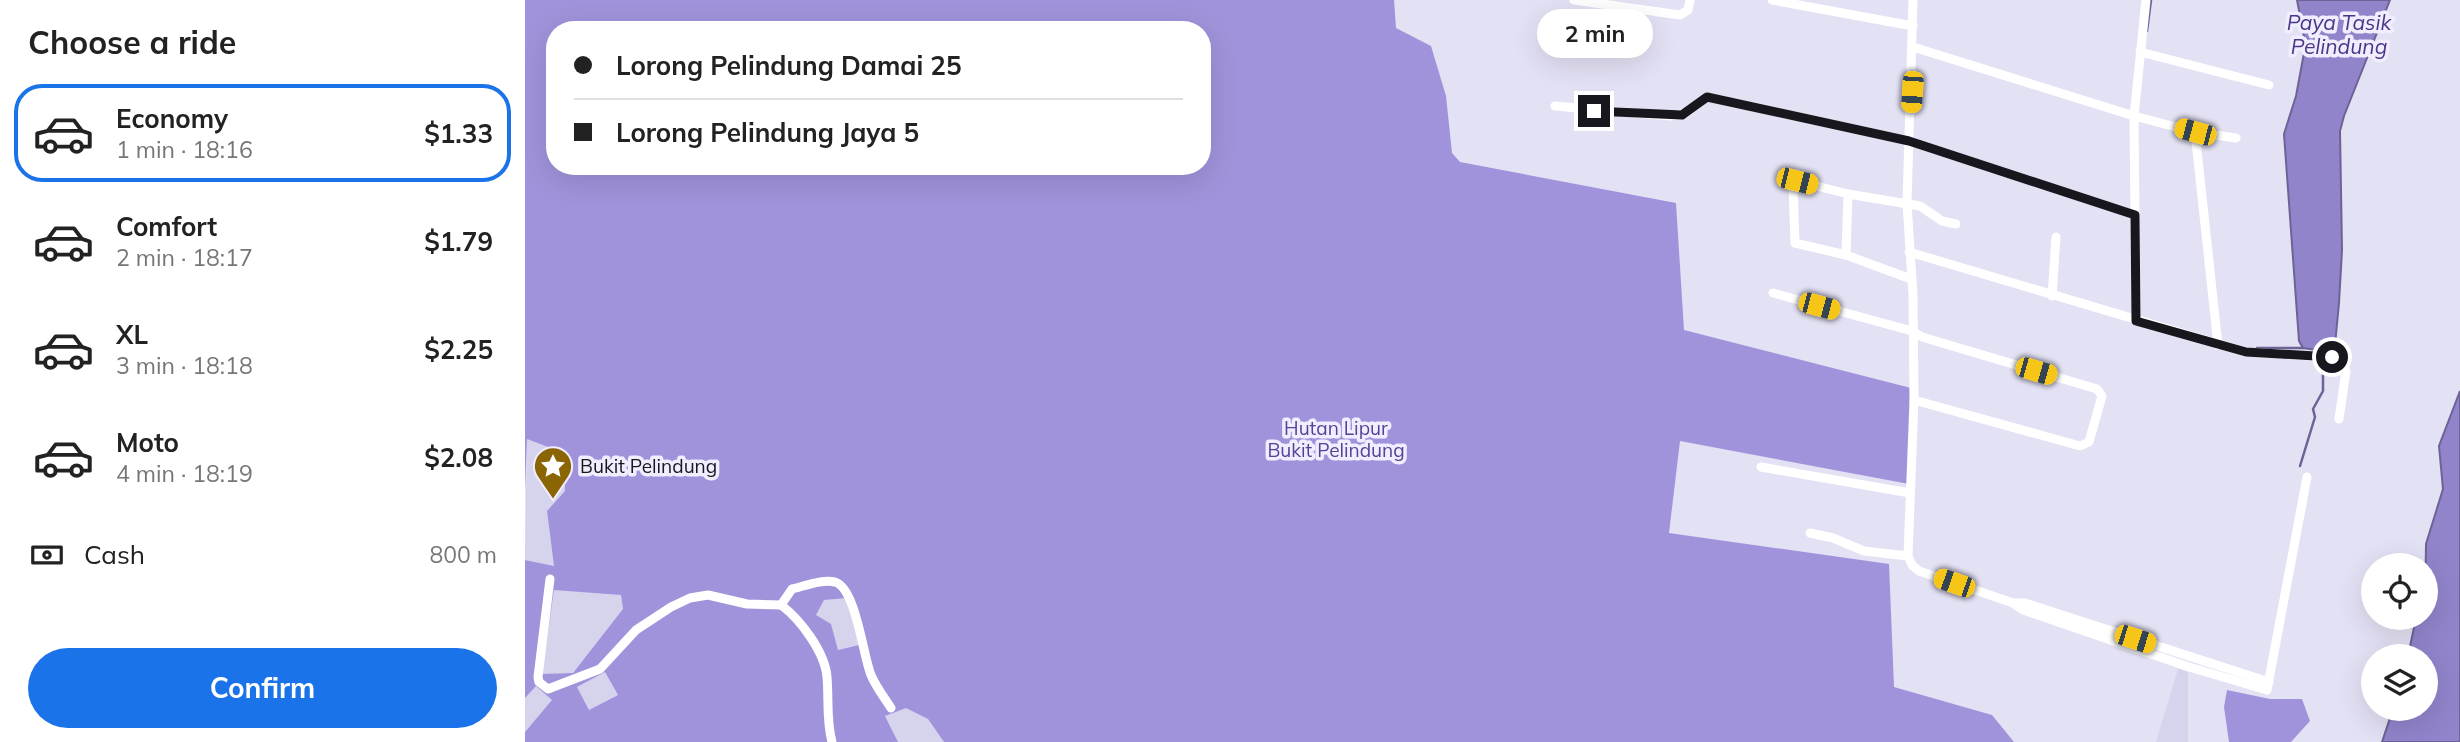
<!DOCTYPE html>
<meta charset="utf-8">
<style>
body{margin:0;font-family:Mulish,sans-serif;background:#f6f6f6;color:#222;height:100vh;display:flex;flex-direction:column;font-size:26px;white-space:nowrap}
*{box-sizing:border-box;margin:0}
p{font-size:23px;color:#767676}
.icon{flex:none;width:38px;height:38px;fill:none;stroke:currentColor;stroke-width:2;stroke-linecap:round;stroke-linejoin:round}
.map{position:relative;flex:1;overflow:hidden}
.details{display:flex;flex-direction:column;background:#fff;width:525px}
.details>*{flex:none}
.guide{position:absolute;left:21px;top:21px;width:665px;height:154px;border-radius:28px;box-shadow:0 7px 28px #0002;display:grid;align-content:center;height:154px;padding:0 28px;background:#fff}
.controls{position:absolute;left:1836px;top:553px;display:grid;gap:14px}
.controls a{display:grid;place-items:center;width:77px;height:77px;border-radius:50%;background:#fff;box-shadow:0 7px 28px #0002;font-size:35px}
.end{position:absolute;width:32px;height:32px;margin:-16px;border:9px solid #18171e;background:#fff;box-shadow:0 0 0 4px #fff}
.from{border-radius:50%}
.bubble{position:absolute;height:49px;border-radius:24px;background:#fff;box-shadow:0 7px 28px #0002;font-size:23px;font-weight:700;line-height:49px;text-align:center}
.car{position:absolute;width:21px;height:42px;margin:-21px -10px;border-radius:9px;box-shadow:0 0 5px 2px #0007;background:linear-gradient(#f5c518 24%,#345 0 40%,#f5c518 0 76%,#345 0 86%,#f5c518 0)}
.guide b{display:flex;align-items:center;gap:24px;height:66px;font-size:26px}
.guide b+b{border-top:2px solid #e0e0e0}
.guide i{width:18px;height:18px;background:#222}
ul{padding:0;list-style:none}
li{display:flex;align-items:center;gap:21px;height:98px;margin:0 14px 10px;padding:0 14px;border:4px solid transparent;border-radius:28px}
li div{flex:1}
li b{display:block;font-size:26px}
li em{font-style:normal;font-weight:700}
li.on{border-color:#1a73e8}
li>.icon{width:63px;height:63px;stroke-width:1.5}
h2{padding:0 28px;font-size:32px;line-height:84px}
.pay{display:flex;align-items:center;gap:18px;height:77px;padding:0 28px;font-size:26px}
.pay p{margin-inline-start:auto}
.primary-button{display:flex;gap:14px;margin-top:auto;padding:14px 28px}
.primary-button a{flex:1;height:80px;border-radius:42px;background:#1a73e8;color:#fff;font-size:28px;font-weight:700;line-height:80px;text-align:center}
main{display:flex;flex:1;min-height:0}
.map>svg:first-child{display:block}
.built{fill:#d6d3ed}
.forest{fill:#a193db;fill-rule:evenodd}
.water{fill:#9284cb;stroke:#6d6397;stroke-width:2}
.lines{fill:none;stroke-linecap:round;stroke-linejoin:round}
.stream{stroke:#6d6397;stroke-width:2.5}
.street{stroke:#fff;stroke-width:9}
.route{stroke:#18171e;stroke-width:9}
.labels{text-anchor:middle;stroke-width:7;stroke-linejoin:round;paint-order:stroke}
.park-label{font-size:19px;fill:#574196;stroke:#f0eefe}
.poi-label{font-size:19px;fill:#18171e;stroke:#f0eefe;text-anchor:start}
.water-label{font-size:21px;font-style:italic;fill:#4d3589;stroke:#f0eefe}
</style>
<main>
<section class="details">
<h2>Choose a ride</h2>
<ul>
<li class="on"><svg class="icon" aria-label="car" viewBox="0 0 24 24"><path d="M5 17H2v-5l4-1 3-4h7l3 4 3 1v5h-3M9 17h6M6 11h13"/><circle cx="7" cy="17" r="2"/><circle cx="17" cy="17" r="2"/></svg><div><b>Economy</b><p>1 min · 18:16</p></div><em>$1.33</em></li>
<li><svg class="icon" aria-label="car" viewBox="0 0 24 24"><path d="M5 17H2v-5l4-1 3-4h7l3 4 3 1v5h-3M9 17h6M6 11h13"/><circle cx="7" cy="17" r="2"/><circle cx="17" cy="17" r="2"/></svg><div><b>Comfort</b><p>2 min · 18:17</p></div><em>$1.79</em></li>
<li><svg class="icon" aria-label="car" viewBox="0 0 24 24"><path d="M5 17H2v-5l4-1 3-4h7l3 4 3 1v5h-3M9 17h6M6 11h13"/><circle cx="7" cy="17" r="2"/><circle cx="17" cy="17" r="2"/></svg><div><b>XL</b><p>3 min · 18:18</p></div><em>$2.25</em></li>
<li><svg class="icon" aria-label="car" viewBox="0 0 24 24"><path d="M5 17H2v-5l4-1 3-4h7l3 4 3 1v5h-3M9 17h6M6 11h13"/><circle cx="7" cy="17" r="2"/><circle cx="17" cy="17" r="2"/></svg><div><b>Moto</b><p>4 min · 18:19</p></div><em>$2.08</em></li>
</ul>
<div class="pay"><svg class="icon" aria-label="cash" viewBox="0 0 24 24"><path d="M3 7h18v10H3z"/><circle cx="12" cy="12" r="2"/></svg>Cash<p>800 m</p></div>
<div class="primary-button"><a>Confirm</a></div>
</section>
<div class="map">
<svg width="1935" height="742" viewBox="0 0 1935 742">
<rect width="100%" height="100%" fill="#e3e1f4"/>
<!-- built -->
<g class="built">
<path d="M2 439 40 453V491L22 511 29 566 0 560Z"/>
<path d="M29 589 96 595 98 609 48 673 17 675Z"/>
<path d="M322 598 334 645 313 650 306 625 291 615 299 600Z"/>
<path d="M1653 669 1663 672V742H1631Z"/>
<path d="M80 672 93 695 64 710 52 687Z"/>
<path d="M11 685 28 700 0 732V698Z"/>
<path d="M381 707 403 719 419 742H373L360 716Z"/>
</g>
<!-- forest -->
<g class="forest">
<path d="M0 0H869L871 28 906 46 921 96 927 153 935 162 1151 203 1159 330 1386 388 1384 484 1155 441 1144 533 1364 564 1369 687 1467 715 1489 742H419L403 719 381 708 360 716 373 742H0V732L27 700 11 686 0 698V560L29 566 22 511 40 491 39 453 2 439 0 490ZM30 30H677V166H30ZM29 590 96 595 98 609 48 673 17 674ZM322 598 334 645 313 650 306 624 291 615 299 600ZM80 672 93 695 64 710 52 687Z"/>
<path d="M1702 690 1745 699H1777L1785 721 1766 742H1704L1699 707Z"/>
</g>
<!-- water -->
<g class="water">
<path d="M1772 0H1865L1819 116 1815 131 1817 250 1814 303 1810 345 1806 352 1778 348 1774 341 1759 134 1771 96 1779 53V37Z"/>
<path d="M1935 391V742H1857L1868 709H1900V656H1883L1891 618H1900L1901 544 1918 489 1914 446Z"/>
</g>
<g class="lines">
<!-- stream -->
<g class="stream">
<path d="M1622 31 1626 0"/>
<path d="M1732 348H1778"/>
<path d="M1775 466 1790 417 1788 409 1798 391V362"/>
</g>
<!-- street -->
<g class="street">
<path d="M1049 0 1155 15 1163 10 1165 0"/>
<path d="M1247 0 1388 26"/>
<path d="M1388 0 1382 203 1388 295 1389 400 1383 556 1387 565 1394 571 1488 603 1498 610 1664 667 1742 690 1782 477"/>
<path d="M1388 47 1609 116 1670 132 1711 138"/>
<path d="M1615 52 1744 85"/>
<path d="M1030 106 1145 116 1161 113 1182 97 1384 141 1610 215"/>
<path d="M1670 132 1693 345"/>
<path d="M1384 252 1721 352 1815 358 1821 371 1814 419"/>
<path d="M1321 255 1323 194"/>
<path d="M1386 279 1321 255 1270 243 1268 184 1272 181 1323 194 1395 206 1417 221 1431 224"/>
<path d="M1248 293 1387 331 1397 337 1572 389 1577 396 1564 442 1555 446 1389 400"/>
<path d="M1527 296 1531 237"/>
<path d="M1611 321 1609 116 1621 0"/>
<path d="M1236 467 1385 493"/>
<path d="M1285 533 1308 538 1339 551 1383 556"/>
<path d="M25 579 13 677 14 682 23 689 75 669 111 630 146 607 165 598 183 595 222 604 256 605 267 589C280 586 297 579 310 582 331 588 338 656 346 675 351 687 359 697 366 708"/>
<path d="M1488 603H1500L1744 682"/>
<path d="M256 605C275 619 300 652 302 677 304 700 301 719 307 742"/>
</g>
</g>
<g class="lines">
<!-- route -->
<path class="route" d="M1069 111 1157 115 1182 97 1384 141 1610 215 1611 321 1721 352 1807 357"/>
</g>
<!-- icons -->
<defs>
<g id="sight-pin" transform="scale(2.0125)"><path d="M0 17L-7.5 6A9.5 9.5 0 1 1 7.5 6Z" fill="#8b6504" stroke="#f0eefe"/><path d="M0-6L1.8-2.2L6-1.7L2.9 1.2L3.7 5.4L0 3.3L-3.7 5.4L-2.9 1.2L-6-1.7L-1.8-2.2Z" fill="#fff"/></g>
</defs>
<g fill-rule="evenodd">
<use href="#sight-pin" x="28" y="466"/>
</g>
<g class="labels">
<!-- park labels -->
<g class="park-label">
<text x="811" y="435">Hutan Lipur<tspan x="811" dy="22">Bukit Pelindung</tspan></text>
</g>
<!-- poi labels -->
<g class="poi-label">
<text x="55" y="473">Bukit Pelindung</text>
</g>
<!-- water labels -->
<g class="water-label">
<text x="1814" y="30">Paya Tasik<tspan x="1814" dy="24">Pelindung</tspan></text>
</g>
</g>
</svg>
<div class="controls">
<a><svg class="icon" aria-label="locate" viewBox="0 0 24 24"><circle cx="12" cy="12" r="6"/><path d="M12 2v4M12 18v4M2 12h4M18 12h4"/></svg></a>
<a><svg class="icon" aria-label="layers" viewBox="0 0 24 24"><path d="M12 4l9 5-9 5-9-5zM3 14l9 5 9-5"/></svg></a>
</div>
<i class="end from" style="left:1807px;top:357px"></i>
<i class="end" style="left:1069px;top:111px"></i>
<div class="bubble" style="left:1012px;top:9px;width:116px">2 min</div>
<i class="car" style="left:1387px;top:92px;rotate:184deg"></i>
<i class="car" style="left:1670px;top:132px;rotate:285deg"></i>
<i class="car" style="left:1272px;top:181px;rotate:104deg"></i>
<i class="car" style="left:1294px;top:306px;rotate:105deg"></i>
<i class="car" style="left:1511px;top:371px;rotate:106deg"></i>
<i class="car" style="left:1429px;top:583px;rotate:289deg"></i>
<i class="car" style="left:1610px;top:639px;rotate:108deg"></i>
<div class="guide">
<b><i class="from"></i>Lorong Pelindung Damai 25</b>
<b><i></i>Lorong Pelindung Jaya 5</b>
</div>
</div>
</main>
